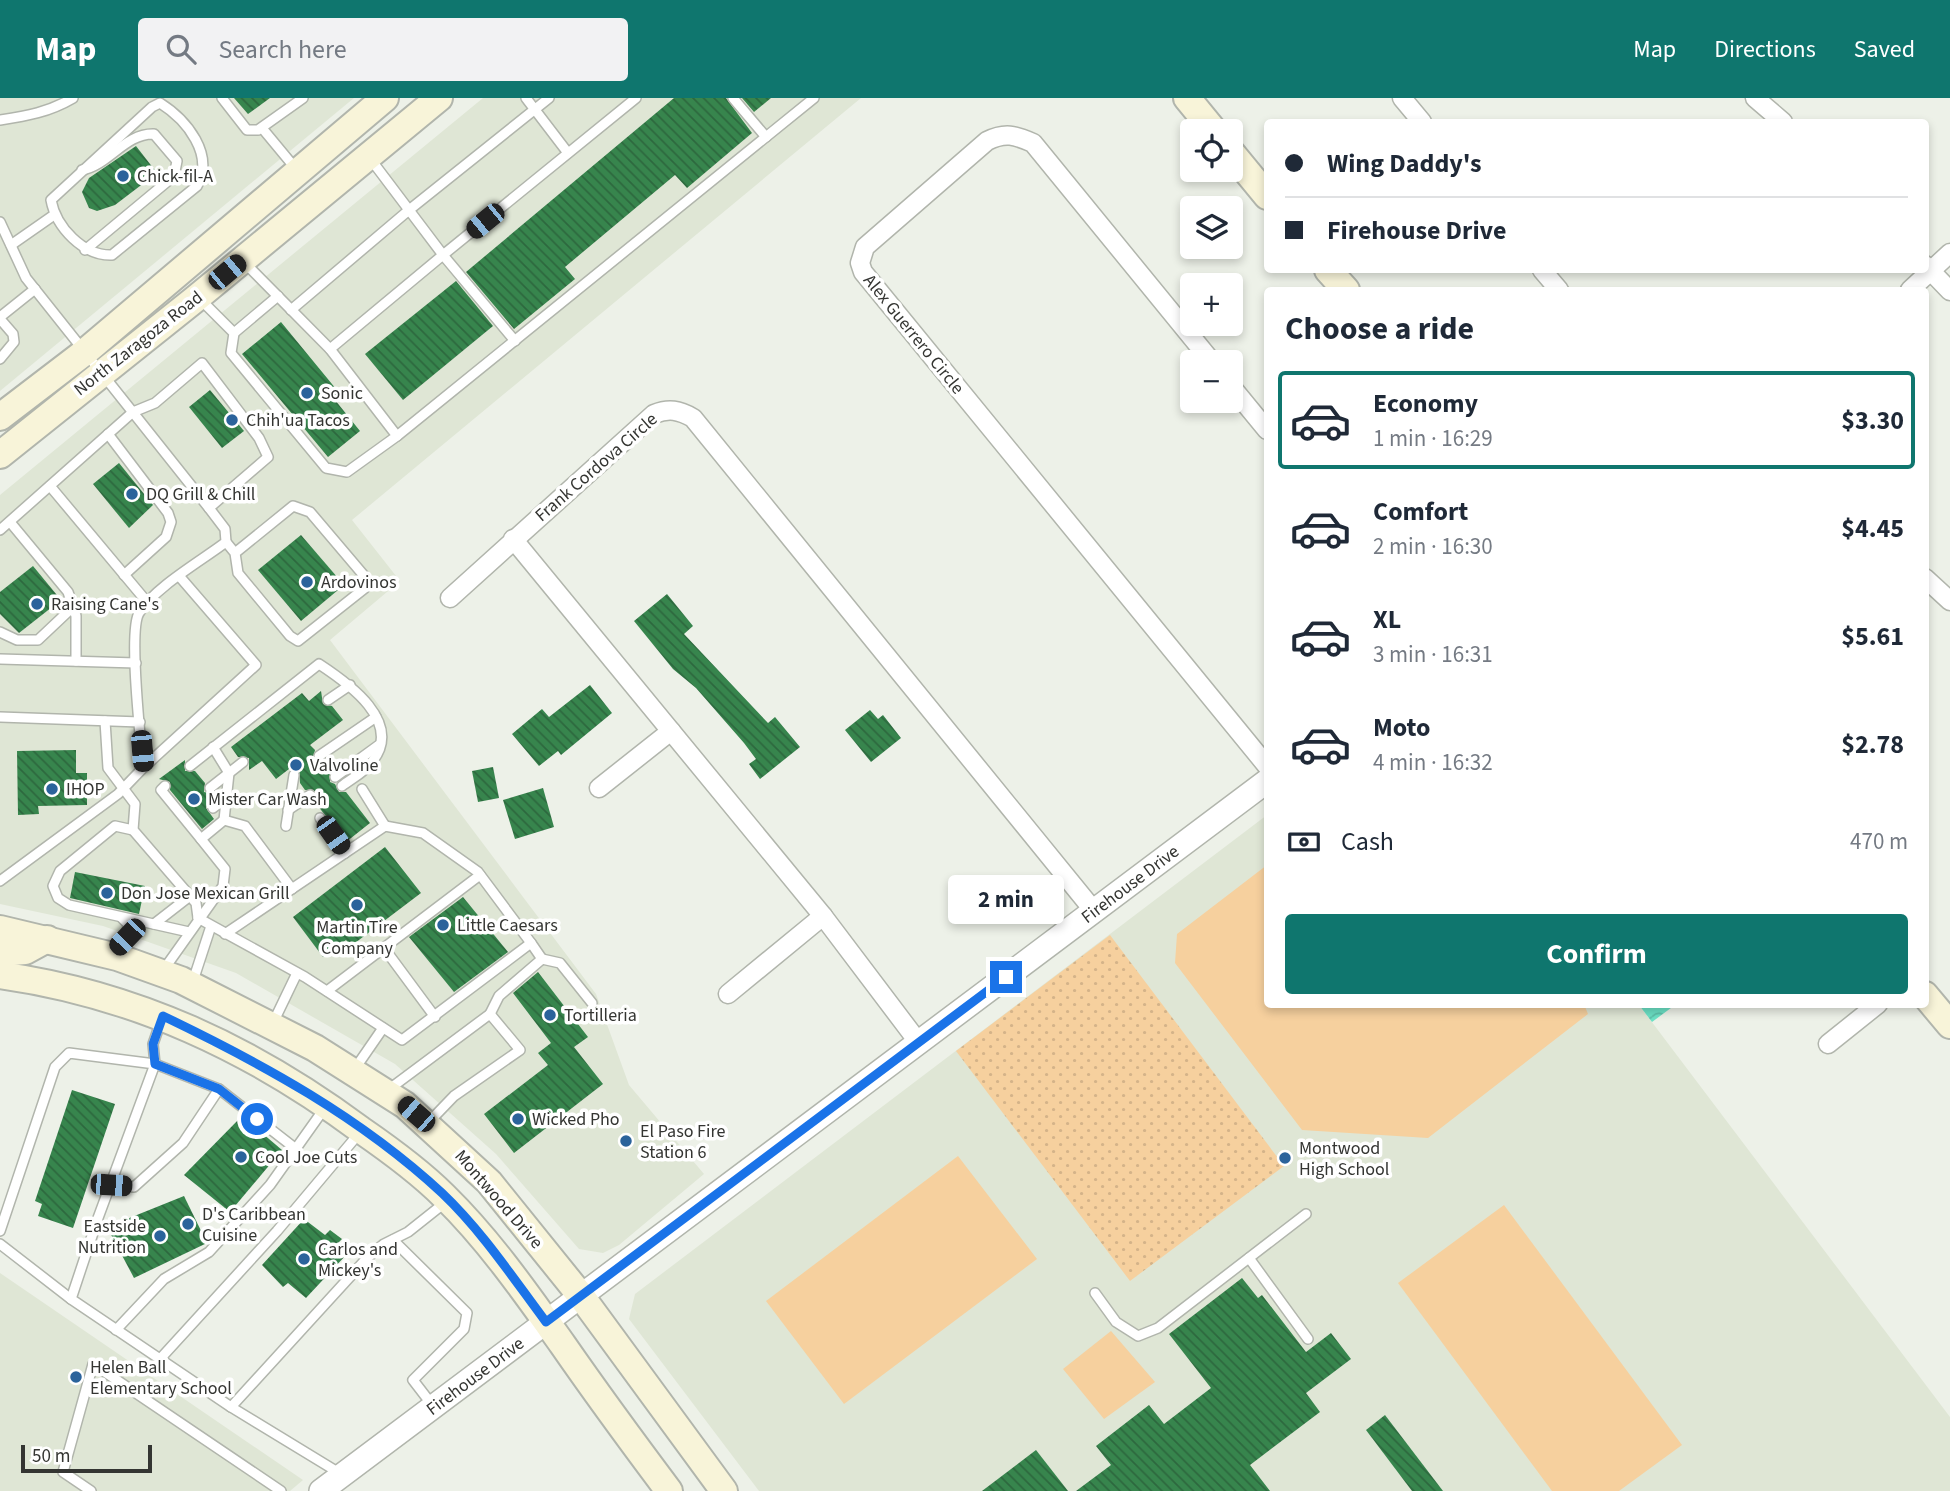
<!DOCTYPE html>
<meta charset="utf-8">
<style>
body{margin:0;font-family:"Source Sans 3",sans-serif;background:#f2f2f3;color:#1f2937;height:100vh;display:flex;flex-direction:column;font-size:26px;white-space:nowrap}
*{box-sizing:border-box;margin:0}
p{font-size:23px;color:#747a83}
.icon{flex:none;width:38px;height:38px;fill:none;stroke:currentColor;stroke-width:2;stroke-linecap:round;stroke-linejoin:round}
.map{position:relative;flex:1;overflow:hidden}
.panel{position:absolute;left:1264px;top:189px;width:665px;height:721px;display:flex;flex-direction:column;background:#fff;border-radius:7px;box-shadow:0 4px 10px #0003}
.panel>*{flex:none}
.top-card{position:absolute;left:1264px;top:21px;width:665px;height:154px;border-radius:7px;box-shadow:0 4px 10px #0003;display:grid;align-content:center;height:154px;padding:0 21px;background:#fff}
.buttons{position:absolute;left:1180px;top:21px;display:grid;gap:14px}
.buttons a{display:grid;place-items:center;width:63px;height:63px;border-radius:7px;background:#fff;box-shadow:0 4px 10px #0003;font-size:35px}
.scale{position:absolute;left:21px;bottom:18px;width:131px;box-sizing:border-box;padding-left:7px;border:4px solid #343532;border-top:0;font-size:19px;line-height:24px;white-space:nowrap;color:#343532;-webkit-text-stroke:5px #fff;paint-order:stroke}
.end{position:absolute;width:32px;height:32px;margin:-16px;border:9px solid #1a73e8;background:#fff;box-shadow:0 0 0 4px #fff}
.from{border-radius:50%}
.bubble{position:absolute;height:49px;border-radius:7px;background:#fff;box-shadow:0 4px 10px #0003;font-size:23px;font-weight:700;line-height:49px;text-align:center}
.car{position:absolute;width:21px;height:42px;margin:-21px -10px;border-radius:9px;box-shadow:0 0 5px 2px #0007;background:linear-gradient(#222 24%,#8ab4d8 0 40%,#222 0 76%,#8ab4d8 0 86%,#222 0)}
.top-card b{display:flex;align-items:center;gap:24px;height:66px;font-size:26px}
.top-card b+b{border-top:2px solid #e0e1e3}
.top-card i{width:18px;height:18px;background:#1f2937}
ul{padding:0;list-style:none}
li{display:flex;align-items:center;gap:21px;height:98px;margin:0 14px 10px;padding:0 7px;border:4px solid transparent;border-radius:7px}
li div{flex:1}
li b{display:block;font-size:26px}
li em{font-style:normal;font-weight:700}
li.active{border-color:#0f766e}
li>.icon{width:63px;height:63px;stroke-width:1.5}
h2{padding:0 21px;font-size:32px;line-height:84px}
.pay{display:flex;align-items:center;gap:18px;height:77px;padding:0 21px;font-size:26px}
.pay p{margin-inline-start:auto}
.action{display:flex;gap:14px;margin-top:auto;padding:14px 21px}
.action a{flex:1;height:80px;border-radius:7px;background:#0f766e;color:#fff;font-size:28px;font-weight:700;line-height:80px;text-align:center}
header{display:flex;align-items:center;gap:42px;box-sizing:border-box;height:98px;padding:0 35px;background:#0f766e;color:#fff}
header strong{font-size:33px}
nav{display:flex;gap:38px;margin-inline-start:auto;font-size:24px}
.search{width:490px;height:63px;background:#f2f2f3;display:flex;align-items:center;gap:18px;box-sizing:border-box;padding:0 24px;border-radius:7px;color:#747a83;font-size:26px}
.map>svg:first-child{display:block}
.built{fill:#dfe6d5}
.green{fill:#f6d09e}
.park{fill:url(#park-dots)}
.water{fill:url(#water-waves)}
.building{fill:url(#building-back-hatch)}
.lines{fill:none;stroke-linecap:round;stroke-linejoin:round}
.service-casing{stroke:#b1b5ac;stroke-width:12}
.minor-casing{stroke:#b1b5ac;stroke-width:21}
.tertiary-casing{stroke:#b1b5ac;stroke-width:26}
.secondary-casing{stroke:#b1b5ac;stroke-width:30}
.service{stroke:#fff;stroke-width:9}
.minor{stroke:#fff;stroke-width:18}
.tertiary{stroke:#fff;stroke-width:23}
.secondary{stroke:#f8f4d9;stroke-width:26}
.route{stroke:#1a73e8;stroke-width:9}
.poi-dot{fill:#2b639b;stroke:#fff;stroke-width:2.5}
.labels{text-anchor:middle;stroke-width:7;stroke-linejoin:round;paint-order:stroke}
.poi-label{font-size:18px;fill:#343532;stroke:#fff;text-anchor:start}
.street-label{font-size:18px;fill:#343532;stroke:#fff}
</style>
<header>
<strong>Map</strong>
<div class="search"><svg class="icon" aria-label="search" viewBox="0 0 24 24"><circle cx="10" cy="10" r="6"/><path d="M15 15l6 6"/></svg>Search here</div>
<nav><a>Map</a><a>Directions</a><a>Saved</a></nav>
</header>
<div class="map">
<svg width="1950" height="1393" viewBox="0 0 1950 1393">
<defs>
<pattern id="park-dots" width="8" height="8" patternUnits="userSpaceOnUse" patternTransform="scale(1.75)"><rect width="8" height="8" fill="#f6d09e"/><path d="M2 2h.1M6 6h.1" fill="none" stroke="#d4b389" stroke-width="1.8" stroke-linecap="round"/></pattern>
<pattern id="water-waves" width="16" height="10" patternUnits="userSpaceOnUse" patternTransform="scale(1.75)"><rect width="16" height="10" fill="#6ce2c6"/><path d="M0 5q4-4 8 0t8 0" fill="none" stroke="#5ec2ab"/></pattern>
<pattern id="building-back-hatch" width="6" height="6" patternUnits="userSpaceOnUse" patternTransform="scale(1.75)"><rect width="6" height="6" fill="#37854d"/><path d="M-1 5l2 2M0 0l6 6M5-1l2 2" fill="none" stroke="#2d683e"/></pattern>
</defs>
<rect width="100%" height="100%" fill="#edf1e8"/>
<!-- built -->
<g class="built">
<path d="M0 0H354L0 293Z"/>
<path d="M483 0H861L352 422 400 483 330 542 596 896 629 987 704 1076 619 1147 603 1155 579 1151 496 1056 395 966 236 875 103 828 0 806V397Z"/>
<path d="M1267 717V906L1639 907 1950 1319V1393H759L629 1221 635 1196Z"/>
<path d="M0 1175 303 1382 290 1393H0Z"/>
</g>
<!-- green -->
<g class="green">
<path d="M1267 767V906H1584L1588 916 1428 1040 1302 1032 1175 865 1177 836Z"/>
<path d="M958 1058 1037 1161 844 1306 766 1203Z"/>
<path d="M1504 1107 1682 1347 1619 1393H1552L1398 1185Z"/>
<path d="M1111 1233 1155 1284 1104 1321 1063 1271Z"/>
</g>
<!-- park -->
<path class="park" d="M1110 837 1284 1068 1130 1183 956 953Z"/>
<!-- water -->
<path class="water" d="M1639 907H1675L1652 924Z"/>
<!-- building -->
<g class="building">
<path d="M234 0H270L248 16Z"/>
<path d="M674 0H726L752 35 687 90 675 77 565 169 575 181 514 231 466 174Z"/>
<path d="M742 0H771L754 14Z"/>
<path d="M136 48 157 75 115 107 97 113 89 110 82 94 89 80Z"/>
<path d="M456 183 493 228 403 302 365 256Z"/>
<path d="M281 224 341 297 335 302 360 333 328 359 242 256Z"/>
<path d="M210 292 244 333 222 350 189 309Z"/>
<path d="M119 365 153 407 129 430 93 386Z"/>
<path d="M301 437 344 487 301 523 258 472Z"/>
<path d="M33 468 61 502 19 535 0 516V494Z"/>
<path d="M667 496 693 528 684 536 768 625 775 619 800 649 760 681 749 666 756 661 744 645 696 590 673 571 634 523Z"/>
<path d="M590 587 612 615 561 657 558 653 539 668 512 636 542 611 549 619Z"/>
<path d="M321 593 323 606 332 608 343 622 310 647 315 652 313 661 323 664 331 673 330 684 335 686 339 694H346L370 725 346 744 314 703 315 693 305 692 300 685 299 672 289 671 276 681 262 663 249 672V660L238 659 231 649 302 595 309 603Z"/>
<path d="M870 612 878 621 883 617 901 640 871 664 845 632Z"/>
<path d="M76 652V675H87V707L38 708 39 716 18 717 17 653Z"/>
<path d="M185 662V673H195L205 685 204 694 213 696 206 710 214 721 202 731 170 692V684L159 681Z"/>
<path d="M493 669 499 700 478 704 472 673Z"/>
<path d="M543 690 554 729 515 741 503 702Z"/>
<path d="M385 749 421 795 351 848 346 842 323 859 293 819Z"/>
<path d="M75 774 145 788 139 816 70 800Z"/>
<path d="M463 799 508 854 454 894 409 839Z"/>
<path d="M538 874 588 939 574 949 603 986 514 1055 484 1016 548 967 538 955 551 945 513 895Z"/>
<path d="M72 992 115 1006 73 1130 38 1118 42 1106 35 1103Z"/>
<path d="M242 1018 282 1052 230 1114 184 1077Z"/>
<path d="M184 1098 207 1145 134 1180 107 1129Z"/>
<path d="M304 1121 325 1137 330 1132 342 1141 337 1146 347 1156 306 1200 288 1185 283 1189 262 1167Z"/>
<path d="M1242 1180 1258 1200 1262 1197 1306 1254 1331 1235 1351 1261 1306 1295 1320 1314 1250 1367 1270 1393H1076L1111 1367 1096 1348 1149 1307 1164 1326 1211 1290 1169 1236Z"/>
<path d="M1385 1317 1443 1393H1412L1366 1332Z"/>
<path d="M1036 1352 1068 1393H982Z"/>
</g>
<g class="lines">
<!-- service casing -->
<g class="service-casing">
<g id="service">
<path d="M222 0 247 32H258L303 0"/>
<path d="M526 0 568 55"/>
<path d="M733 0 766 39"/>
<path d="M160 5C187 22 215 57 197 88L112 157C83 158 56 129 51 102L152 9Z"/>
<path d="M0 22C27 18 49 14 73 0"/>
<path d="M262 30 296 71"/>
<path d="M369 59 409 112 549 0"/>
<path d="M82 72C109 67 125 35 154 36L177 63 174 78 85 152"/>
<path d="M0 124 26 180 209 410 225 431 226 444C201 463 155 489 139 515 128 533 141 643 143 670L118 696 0 783"/>
<path d="M11 147 54 117"/>
<path d="M199 200 234 235 231 255 326 370 347 374 397 338 330 251 243 163"/>
<path d="M291 212 409 112 443 157 636 0"/>
<path d="M0 219 35 191"/>
<path d="M0 221 13 236 14 244 0 261"/>
<path d="M234 235 278 198"/>
<path d="M330 251 443 157 515 243"/>
<path d="M108 336 168 415 171 424 166 439 124 477"/>
<path d="M397 338 814 0"/>
<path d="M50 388 147 504"/>
<path d="M10 424 68 494 76 518V563"/>
<path d="M0 432 133 314 155 305 202 265 259 340 268 359 209 410"/>
<path d="M226 444 235 455 238 475 290 538 298 543 365 490 366 480 310 414 293 408 235 455"/>
<path d="M0 534 17 542H38L73 509"/>
<path d="M0 561 136 565"/>
<path d="M328 602 350 587"/>
<path d="M0 619 140 624"/>
<path d="M105 623 108 670 135 706 133 732 196 805 198 820"/>
<path d="M213 649 229 675 224 722"/>
<path d="M319 658 376 619"/>
<path d="M190 668 319 566C348 585 404 624 372 664 365 674 351 681 342 688"/>
<path d="M143 670 256 567 180 479"/>
<path d="M335 679 379 647"/>
<path d="M165 688 161 692 201 741"/>
<path d="M210 690 243 664"/>
<path d="M362 691 385 728"/>
<path d="M213 710 226 700"/>
<path d="M288 712 310 697"/>
<path d="M320 720 345 755"/>
<path d="M286 728 294 677"/>
<path d="M133 732 115 728 60 773 53 788 58 800 69 807 189 834"/>
<path d="M198 820 305 879 402 942 531 845 542 861 499 898 490 916"/>
<path d="M154 826 190 798"/>
<path d="M225 836 385 728 423 735 478 774 531 845"/>
<path d="M384 850 435 919"/>
<path d="M113 853 127 839 128 826 122 820"/>
<path d="M542 861 560 865 592 905"/>
<path d="M162 874 223 788 225 771 201 741 224 722 245 728 292 791"/>
<path d="M192 886 211 828"/>
<path d="M327 893 480 777"/>
<path d="M161 923 153 946 155 966 98 1120 71 1201 231 1309 341 1376"/>
<path d="M272 927 297 875"/>
<path d="M354 972 383 930"/>
<path d="M219 991 296 1051"/>
<path d="M388 992 490 916 520 952 454 998 429 1024"/>
<path d="M0 1133 55 969 69 955 155 966 219 991 183 1045 134 1089 111 1087"/>
<path d="M393 1142 467 1215 464 1231 413 1282 433 1308"/>
<path d="M0 1146 71 1201"/>
<path d="M1249 1160 1308 1241"/>
<path d="M1095 1195 1116 1224 1138 1238 1158 1230 1306 1116"/>
<path d="M116 1232 164 1181 209 1154 270 1087 324 1011"/>
<path d="M160 1261 277 1133 361 1033"/>
<path d="M231 1309 368 1159 384 1146 408 1134 447 1103"/>
<path d="M91 1393 63 1374 93 1266 281 1393"/>
</g>
</g>
<!-- minor casing -->
<g class="minor-casing">
<g id="minor">
<path d="M1402 0 1422 24"/>
<path d="M1755 0 1783 24"/>
<path d="M1925 167 1950 193"/>
<path d="M1542 172 1559 192"/>
<path d="M1910 192 1950 155"/>
<path d="M1212 264 1033 45C1015 37 1005 34 987 43L865 149 860 165 863 174 1267 668"/>
<path d="M1230 287 1267 332"/>
<path d="M513 441 823 818 919 945"/>
<path d="M1925 480 1950 503"/>
<path d="M450 500 654 316C669 310 679 312 693 320L1094 813"/>
<path d="M599 690 671 633"/>
<path d="M728 896 823 818"/>
<path d="M1828 946 1878 906"/>
</g>
</g>
<!-- tertiary casing -->
<g class="tertiary-casing">
<path id="tertiary" d="M321 1393 1267 683"/>
</g>
<!-- secondary casing -->
<g class="secondary-casing">
<g id="secondary">
<path d="M1187 0 1214 33"/>
<path d="M1230 53 1267 98"/>
<path d="M1328 172 1346 192"/>
<path d="M0 319 85 254 385 0"/>
<path d="M0 357 194 202 439 0"/>
<path d="M0 831 117 859 181 882 315 950 405 1007 489 1084 581 1198 724 1393"/>
<path d="M0 855 25 853 47 841"/>
<path d="M0 877C135 896 252 951 361 1032 390 1052 419 1073 444 1098 489 1142 526 1195 563 1247 597 1296 633 1345 669 1393"/>
<path d="M1925 897 1950 927"/>
</g>
</g>
<!-- service -->
<use href="#service" class="service"/>
<!-- minor -->
<use href="#minor" class="minor"/>
<!-- tertiary -->
<use href="#tertiary" class="tertiary"/>
<!-- secondary -->
<use href="#secondary" class="secondary"/>
</g>
<g class="lines">
<!-- route -->
<path class="route" d="M257 1021 219 991 155 966 153 946 163 918C263 966 360 1019 442 1095 482 1133 513 1180 546 1224L1006 879"/>
</g>
<!-- markers -->
<g class="poi-dot">
<circle cx="123" cy="78" r="7"/>
<circle cx="307" cy="295" r="7"/>
<circle cx="232" cy="322" r="7"/>
<circle cx="132" cy="396" r="7"/>
<circle cx="307" cy="484" r="7"/>
<circle cx="37" cy="506" r="7"/>
<circle cx="296" cy="667" r="7"/>
<circle cx="52" cy="691" r="7"/>
<circle cx="194" cy="701" r="7"/>
<circle cx="107" cy="795" r="7"/>
<circle cx="357" cy="807" r="7"/>
<circle cx="443" cy="827" r="7"/>
<circle cx="550" cy="917" r="7"/>
<circle cx="518" cy="1021" r="7"/>
<circle cx="626" cy="1043" r="7"/>
<circle cx="241" cy="1059" r="7"/>
<circle cx="1285" cy="1060" r="7"/>
<circle cx="188" cy="1126" r="7"/>
<circle cx="160" cy="1138" r="7"/>
<circle cx="304" cy="1161" r="7"/>
<circle cx="76" cy="1279" r="7"/>
</g>
<g class="labels">
<!-- poi labels -->
<g class="poi-label">
<text x="137" y="84">Chick-fil-A</text>
<text x="321" y="301">Sonic</text>
<text x="246" y="328">Chih'ua Tacos</text>
<text x="146" y="402">DQ Grill &amp; Chill</text>
<text x="321" y="490">Ardovinos</text>
<text x="51" y="512">Raising Cane's</text>
<text x="310" y="673">Valvoline</text>
<text x="66" y="697">IHOP</text>
<text x="208" y="707">Mister Car Wash</text>
<text x="121" y="801">Don Jose Mexican Grill</text>
<text x="457" y="833">Little Caesars</text>
<text x="357" y="835" text-anchor="middle">Martin Tire<tspan x="357" dy="21">Company</tspan></text>
<text x="564" y="923">Tortilleria</text>
<text x="532" y="1027">Wicked Pho</text>
<text x="640" y="1039">El Paso Fire<tspan x="640" dy="21">Station 6</tspan></text>
<text x="1299" y="1056">Montwood<tspan x="1299" dy="21">High School</tspan></text>
<text x="255" y="1065">Cool Joe Cuts</text>
<text x="202" y="1122">D's Caribbean<tspan x="202" dy="21">Cuisine</tspan></text>
<text x="146" y="1134" text-anchor="end">Eastside<tspan x="146" dy="21">Nutrition</tspan></text>
<text x="318" y="1157">Carlos and<tspan x="318" dy="21">Mickey's</tspan></text>
<text x="90" y="1275">Helen Ball<tspan x="90" dy="21">Elementary School</tspan></text>
</g>
<!-- street labels -->
<g class="street-label">
<text transform="translate(914 236) rotate(51)" y="6">Alex Guerrero Circle</text>
<text transform="translate(138 245) rotate(-38)" y="6">North Zaragoza Road</text>
<text transform="translate(596 369) rotate(-41)" y="6">Frank Cordova Circle</text>
<text transform="translate(1130 786) rotate(-37)" y="6">Firehouse Drive</text>
<text transform="translate(499 1101) rotate(49)" y="6">Montwood Drive</text>
<text transform="translate(475 1278) rotate(-37)" y="6">Firehouse Drive</text>
</g>
</g>
</svg>
<div class="buttons">
<a><svg class="icon" aria-label="locate" viewBox="0 0 24 24"><circle cx="12" cy="12" r="6"/><path d="M12 2v4M12 18v4M2 12h4M18 12h4"/></svg></a>
<a><svg class="icon" aria-label="layers" viewBox="0 0 24 24"><path d="M12 4l9 5-9 5-9-5zM3 14l9 5 9-5"/></svg></a>
<a>+</a>
<a>−</a>
</div>
<div class="scale">50 m</div>
<i class="end from" style="left:257px;top:1021px"></i>
<i class="end" style="left:1006px;top:879px"></i>
<div class="bubble" style="left:948px;top:777px;width:116px">2 min</div>
<i class="car" style="left:485px;top:123px;rotate:231deg"></i>
<i class="car" style="left:227px;top:174px;rotate:50deg"></i>
<i class="car" style="left:142px;top:653px;rotate:175deg"></i>
<i class="car" style="left:333px;top:737px;rotate:145deg"></i>
<i class="car" style="left:127px;top:839px;rotate:224deg"></i>
<i class="car" style="left:416px;top:1016px;rotate:311deg"></i>
<i class="car" style="left:111px;top:1087px;rotate:94deg"></i>
<div class="top-card">
<b><i class="from"></i>Wing Daddy's</b>
<b><i></i>Firehouse Drive</b>
</div>
<section class="panel">
<h2>Choose a ride</h2>
<ul>
<li class="active"><svg class="icon" aria-label="car" viewBox="0 0 24 24"><path d="M5 17H2v-5l4-1 3-4h7l3 4 3 1v5h-3M9 17h6M6 11h13"/><circle cx="7" cy="17" r="2"/><circle cx="17" cy="17" r="2"/></svg><div><b>Economy</b><p>1 min · 16:29</p></div><em>$3.30</em></li>
<li><svg class="icon" aria-label="car" viewBox="0 0 24 24"><path d="M5 17H2v-5l4-1 3-4h7l3 4 3 1v5h-3M9 17h6M6 11h13"/><circle cx="7" cy="17" r="2"/><circle cx="17" cy="17" r="2"/></svg><div><b>Comfort</b><p>2 min · 16:30</p></div><em>$4.45</em></li>
<li><svg class="icon" aria-label="car" viewBox="0 0 24 24"><path d="M5 17H2v-5l4-1 3-4h7l3 4 3 1v5h-3M9 17h6M6 11h13"/><circle cx="7" cy="17" r="2"/><circle cx="17" cy="17" r="2"/></svg><div><b>XL</b><p>3 min · 16:31</p></div><em>$5.61</em></li>
<li><svg class="icon" aria-label="car" viewBox="0 0 24 24"><path d="M5 17H2v-5l4-1 3-4h7l3 4 3 1v5h-3M9 17h6M6 11h13"/><circle cx="7" cy="17" r="2"/><circle cx="17" cy="17" r="2"/></svg><div><b>Moto</b><p>4 min · 16:32</p></div><em>$2.78</em></li>
</ul>
<div class="pay"><svg class="icon" aria-label="cash" viewBox="0 0 24 24"><path d="M3 7h18v10H3z"/><circle cx="12" cy="12" r="2"/></svg>Cash<p>470 m</p></div>
<div class="action"><a>Confirm</a></div>
</section>
</div>
